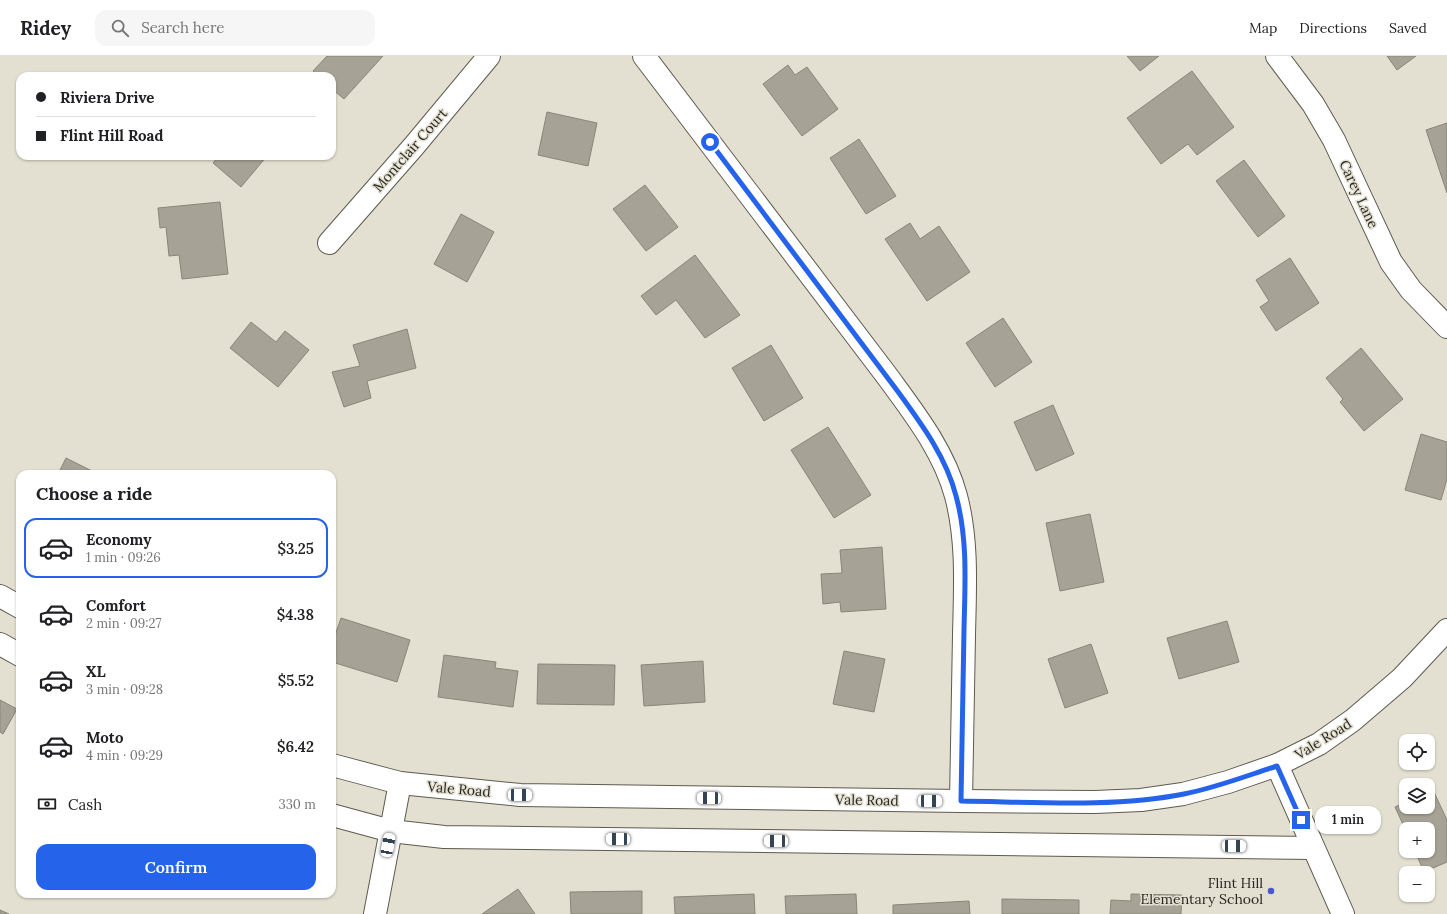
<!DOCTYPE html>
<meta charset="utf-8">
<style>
body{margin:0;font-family:Lora,serif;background:#f6f6f6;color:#202124;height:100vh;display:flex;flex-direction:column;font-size:15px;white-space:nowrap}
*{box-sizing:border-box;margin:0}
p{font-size:13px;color:#757577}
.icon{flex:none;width:22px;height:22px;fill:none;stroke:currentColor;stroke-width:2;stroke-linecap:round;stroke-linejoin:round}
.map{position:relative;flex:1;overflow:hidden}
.panel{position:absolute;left:16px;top:414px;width:320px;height:428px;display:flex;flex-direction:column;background:#fff;border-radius:12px;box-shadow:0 1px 3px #0004}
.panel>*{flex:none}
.hud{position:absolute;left:16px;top:16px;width:320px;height:88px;border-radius:12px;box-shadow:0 1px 3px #0004;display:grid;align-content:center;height:88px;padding:0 20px;background:#fff}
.controls{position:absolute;left:1399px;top:678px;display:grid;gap:8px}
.controls a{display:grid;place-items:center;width:36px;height:36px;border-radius:8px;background:#fff;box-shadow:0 1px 3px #0004;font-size:20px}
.end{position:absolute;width:18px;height:18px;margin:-9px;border:5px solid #2563eb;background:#fff;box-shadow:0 0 0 2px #fff}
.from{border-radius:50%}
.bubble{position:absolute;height:28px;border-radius:12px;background:#fff;box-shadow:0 1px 3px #0004;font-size:13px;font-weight:600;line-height:28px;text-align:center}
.car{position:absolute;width:12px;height:24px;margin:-12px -6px;border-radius:5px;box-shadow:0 0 3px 1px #0007;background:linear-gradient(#fff 24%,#345 0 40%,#fff 0 76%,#345 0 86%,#fff 0)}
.hud b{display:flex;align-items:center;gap:14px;height:38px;font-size:15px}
.hud b+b{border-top:1px solid #e0e0e0}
.hud i{width:10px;height:10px;background:#202124}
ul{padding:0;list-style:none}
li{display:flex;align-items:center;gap:12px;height:60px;margin:0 8px 6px;padding:0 12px;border:2px solid transparent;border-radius:12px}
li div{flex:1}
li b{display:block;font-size:15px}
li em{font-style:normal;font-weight:600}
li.selected{border-color:#2563eb}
li>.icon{width:36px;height:36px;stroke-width:1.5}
h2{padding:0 20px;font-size:18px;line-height:48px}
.pay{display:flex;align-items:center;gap:10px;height:44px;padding:0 20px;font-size:15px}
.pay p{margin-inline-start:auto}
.cta{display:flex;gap:8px;margin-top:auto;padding:8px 20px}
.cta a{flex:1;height:46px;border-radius:12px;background:#2563eb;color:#fff;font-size:16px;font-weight:600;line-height:46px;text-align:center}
header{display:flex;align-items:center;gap:24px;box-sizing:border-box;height:56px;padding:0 20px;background:#fff;border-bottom:1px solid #e0e0e0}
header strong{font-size:19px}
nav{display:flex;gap:22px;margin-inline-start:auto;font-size:14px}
.search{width:280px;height:36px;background:#f6f6f6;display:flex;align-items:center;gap:10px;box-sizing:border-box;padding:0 14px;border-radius:12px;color:#757577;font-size:15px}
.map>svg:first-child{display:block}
.building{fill:#a6a295;stroke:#898578}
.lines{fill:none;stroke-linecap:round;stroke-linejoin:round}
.minor-casing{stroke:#5e5a4e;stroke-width:24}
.major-casing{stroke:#5e5a4e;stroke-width:24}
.minor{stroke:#fff;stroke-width:22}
.major{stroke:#fff;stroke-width:22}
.route{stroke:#2563eb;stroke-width:5}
.poi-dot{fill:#4b57cc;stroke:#e3dfd1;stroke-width:1.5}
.labels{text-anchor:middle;stroke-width:3;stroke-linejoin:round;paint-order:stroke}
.street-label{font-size:14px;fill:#282721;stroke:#e3dfd1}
.poi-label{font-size:14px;fill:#282721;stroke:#e3dfd1;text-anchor:end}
</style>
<header>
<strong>Ridey</strong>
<div class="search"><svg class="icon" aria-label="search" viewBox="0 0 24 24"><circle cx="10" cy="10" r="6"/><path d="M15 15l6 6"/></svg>Search here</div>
<nav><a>Map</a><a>Directions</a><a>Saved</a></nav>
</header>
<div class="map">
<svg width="1447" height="858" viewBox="0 0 1447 858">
<rect width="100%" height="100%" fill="#e3dfd1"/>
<!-- building -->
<g class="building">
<path d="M327 0H383L344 43 332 33V20H318L313 15Z"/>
<path d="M1127 0H1159L1140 15Z"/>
<path d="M1387 0H1416L1397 14Z"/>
<path d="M788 9 795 19 807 11 838 53 802 80 763 28Z"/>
<path d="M1192 15 1234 71 1197 99 1188 88 1161 108 1127 62Z"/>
<path d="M547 56 597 67 588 110 538 99Z"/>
<path d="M1447 67V137L1426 74Z"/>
<path d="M859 83 896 140 866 158 830 102Z"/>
<path d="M219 100H267L241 131 213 107Z"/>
<path d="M1244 104 1285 160 1258 181 1216 125Z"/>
<path d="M645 129 678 171 646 195 613 153Z"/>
<path d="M220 146 228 218 182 223 179 199 169 200 166 171 160 172 158 152Z"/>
<path d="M461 158 494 176 467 226 434 208Z"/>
<path d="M910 167 920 183 939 170 970 216 927 245 885 183Z"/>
<path d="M695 199 740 259 705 282 676 244 656 259 641 240Z"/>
<path d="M1290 202 1319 247 1276 275 1260 251 1269 245 1256 224Z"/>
<path d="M1003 262 1032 306 995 331 966 287Z"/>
<path d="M251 266 276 286 285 275 309 294 278 331 230 292Z"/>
<path d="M407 273 416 312 367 325 371 342 344 351 332 316 360 310 353 289Z"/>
<path d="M771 289 803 342 764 365 732 312Z"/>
<path d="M1361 292 1403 343 1364 375 1340 346 1343 343 1326 322Z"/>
<path d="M1053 349 1074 398 1036 415 1014 366Z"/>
<path d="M828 371 871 439 834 462 791 394Z"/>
<path d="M1421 378 1447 386V423L1441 444 1405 434Z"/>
<path d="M66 402 96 417 95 418H58Z"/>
<path d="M1090 458 1104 526 1060 535 1046 467Z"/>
<path d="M882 491 886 553 841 556 840 546 823 548 821 518 842 517 840 494Z"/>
<path d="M341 562 410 584 397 626 332 606V588Z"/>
<path d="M1227 565 1239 606 1179 623 1167 582Z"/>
<path d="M1091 588 1108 637 1065 652 1048 603Z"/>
<path d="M844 595 885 603 874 656 833 648Z"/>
<path d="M444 599 496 606 495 612 518 615 513 651 438 641Z"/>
<path d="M703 605 705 646 644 650 641 609Z"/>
<path d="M538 608 615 609 614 649 537 648Z"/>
<path d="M0 644 17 653 3 678 0 676Z"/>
<path d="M1433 734 1447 764V806L1424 816 1415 795H1428V773H1406V775L1395 751 1406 746V751H1428V736Z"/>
<path d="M518 833 535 858H482Z"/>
<path d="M642 835V858H571L570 836Z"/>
<path d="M754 838 755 858H675L674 841Z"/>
<path d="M856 838 857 858H786L785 840Z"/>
<path d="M1131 838 1182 839 1181 858H1110L1111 844 1131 845Z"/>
<path d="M1002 843 1079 844V858H1002Z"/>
<path d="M969 845 970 858H893V849Z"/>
<path d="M0 854 9 858H0Z"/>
</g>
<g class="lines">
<!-- minor casing -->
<g class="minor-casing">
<g id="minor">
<path d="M644 0 887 320C914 357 944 395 956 440 968 485 965 533 964 579 963 634 962 690 961 745"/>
<path d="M1277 0 1313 48 1334 84 1391 206 1411 234 1447 271"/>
<path d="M329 187 414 90 489 0"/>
<path d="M0 588 20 599"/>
<path d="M1277 709 1343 858"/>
<path d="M332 759 391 775 444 781 1313 792"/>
<path d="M375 858 400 727"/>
</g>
</g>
<!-- major casing -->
<g class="major-casing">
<g id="major">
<path d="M0 540 20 551"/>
<path d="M332 709 400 727 520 739 961 745 1095 746 1141 744 1183 738 1228 726 1277 709 1319 688 1353 664 1402 622 1447 574"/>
</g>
</g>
<!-- minor -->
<use href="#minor" class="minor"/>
<!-- major -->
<use href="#major" class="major"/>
</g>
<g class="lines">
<!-- route -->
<path class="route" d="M710 86 896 333C920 366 946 400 956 440 968 483 965 529 964 573 963 630 962 688 961 745 1033 746 1113 752 1184 738 1215 732 1246 720 1277 710L1301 764"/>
</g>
<!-- markers -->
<circle class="poi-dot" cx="1271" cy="835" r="4"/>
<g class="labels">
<!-- street labels -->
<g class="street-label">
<text transform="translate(410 94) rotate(-49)" y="5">Montclair Court</text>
<text transform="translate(1359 138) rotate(65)" y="5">Carey Lane</text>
<text transform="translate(1323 683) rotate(-32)" y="5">Vale Road</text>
<text transform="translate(459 733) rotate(5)" y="5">Vale Road</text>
<text transform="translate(867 744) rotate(1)" y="5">Vale Road</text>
</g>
<!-- poi labels -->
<g class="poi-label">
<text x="1263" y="832">Flint Hill<tspan x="1263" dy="16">Elementary School</tspan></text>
</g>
</g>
</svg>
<div class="controls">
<a><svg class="icon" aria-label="locate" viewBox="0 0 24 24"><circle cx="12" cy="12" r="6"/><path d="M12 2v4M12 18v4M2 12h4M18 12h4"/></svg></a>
<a><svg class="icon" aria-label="layers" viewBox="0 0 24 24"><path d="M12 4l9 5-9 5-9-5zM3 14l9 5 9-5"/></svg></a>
<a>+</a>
<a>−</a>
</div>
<i class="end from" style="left:710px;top:86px"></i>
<i class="end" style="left:1301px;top:764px"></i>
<div class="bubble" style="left:1315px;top:750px;width:66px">1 min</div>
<i class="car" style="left:520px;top:739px;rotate:91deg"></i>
<i class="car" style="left:709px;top:742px;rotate:271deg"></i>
<i class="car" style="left:930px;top:745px;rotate:91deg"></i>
<i class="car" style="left:618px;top:783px;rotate:271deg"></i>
<i class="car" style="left:776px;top:785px;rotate:271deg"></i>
<i class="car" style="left:388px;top:789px;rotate:11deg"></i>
<i class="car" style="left:1234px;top:790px;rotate:91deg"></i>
<div class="hud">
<b><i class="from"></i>Riviera Drive</b>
<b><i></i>Flint Hill Road</b>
</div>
<section class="panel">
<h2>Choose a ride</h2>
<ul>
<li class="selected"><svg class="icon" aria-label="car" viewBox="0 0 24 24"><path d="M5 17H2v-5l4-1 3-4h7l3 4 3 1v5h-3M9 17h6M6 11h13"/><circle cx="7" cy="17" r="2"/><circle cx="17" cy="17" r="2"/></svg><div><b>Economy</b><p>1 min · 09:26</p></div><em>$3.25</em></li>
<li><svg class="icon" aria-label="car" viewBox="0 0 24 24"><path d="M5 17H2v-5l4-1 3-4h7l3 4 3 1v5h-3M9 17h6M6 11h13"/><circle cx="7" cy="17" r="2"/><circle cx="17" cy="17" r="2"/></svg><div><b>Comfort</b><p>2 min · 09:27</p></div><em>$4.38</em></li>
<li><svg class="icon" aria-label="car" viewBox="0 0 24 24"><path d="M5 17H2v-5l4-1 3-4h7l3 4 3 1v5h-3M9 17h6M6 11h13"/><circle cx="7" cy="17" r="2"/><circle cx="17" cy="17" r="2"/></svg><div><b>XL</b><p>3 min · 09:28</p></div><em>$5.52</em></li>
<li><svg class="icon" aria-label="car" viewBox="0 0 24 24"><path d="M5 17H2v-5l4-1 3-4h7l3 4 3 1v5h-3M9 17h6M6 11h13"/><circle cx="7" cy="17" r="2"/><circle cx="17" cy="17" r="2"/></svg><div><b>Moto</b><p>4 min · 09:29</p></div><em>$6.42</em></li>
</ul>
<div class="pay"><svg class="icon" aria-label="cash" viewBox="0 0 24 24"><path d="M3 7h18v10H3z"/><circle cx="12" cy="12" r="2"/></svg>Cash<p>330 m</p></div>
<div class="cta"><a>Confirm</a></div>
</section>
</div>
